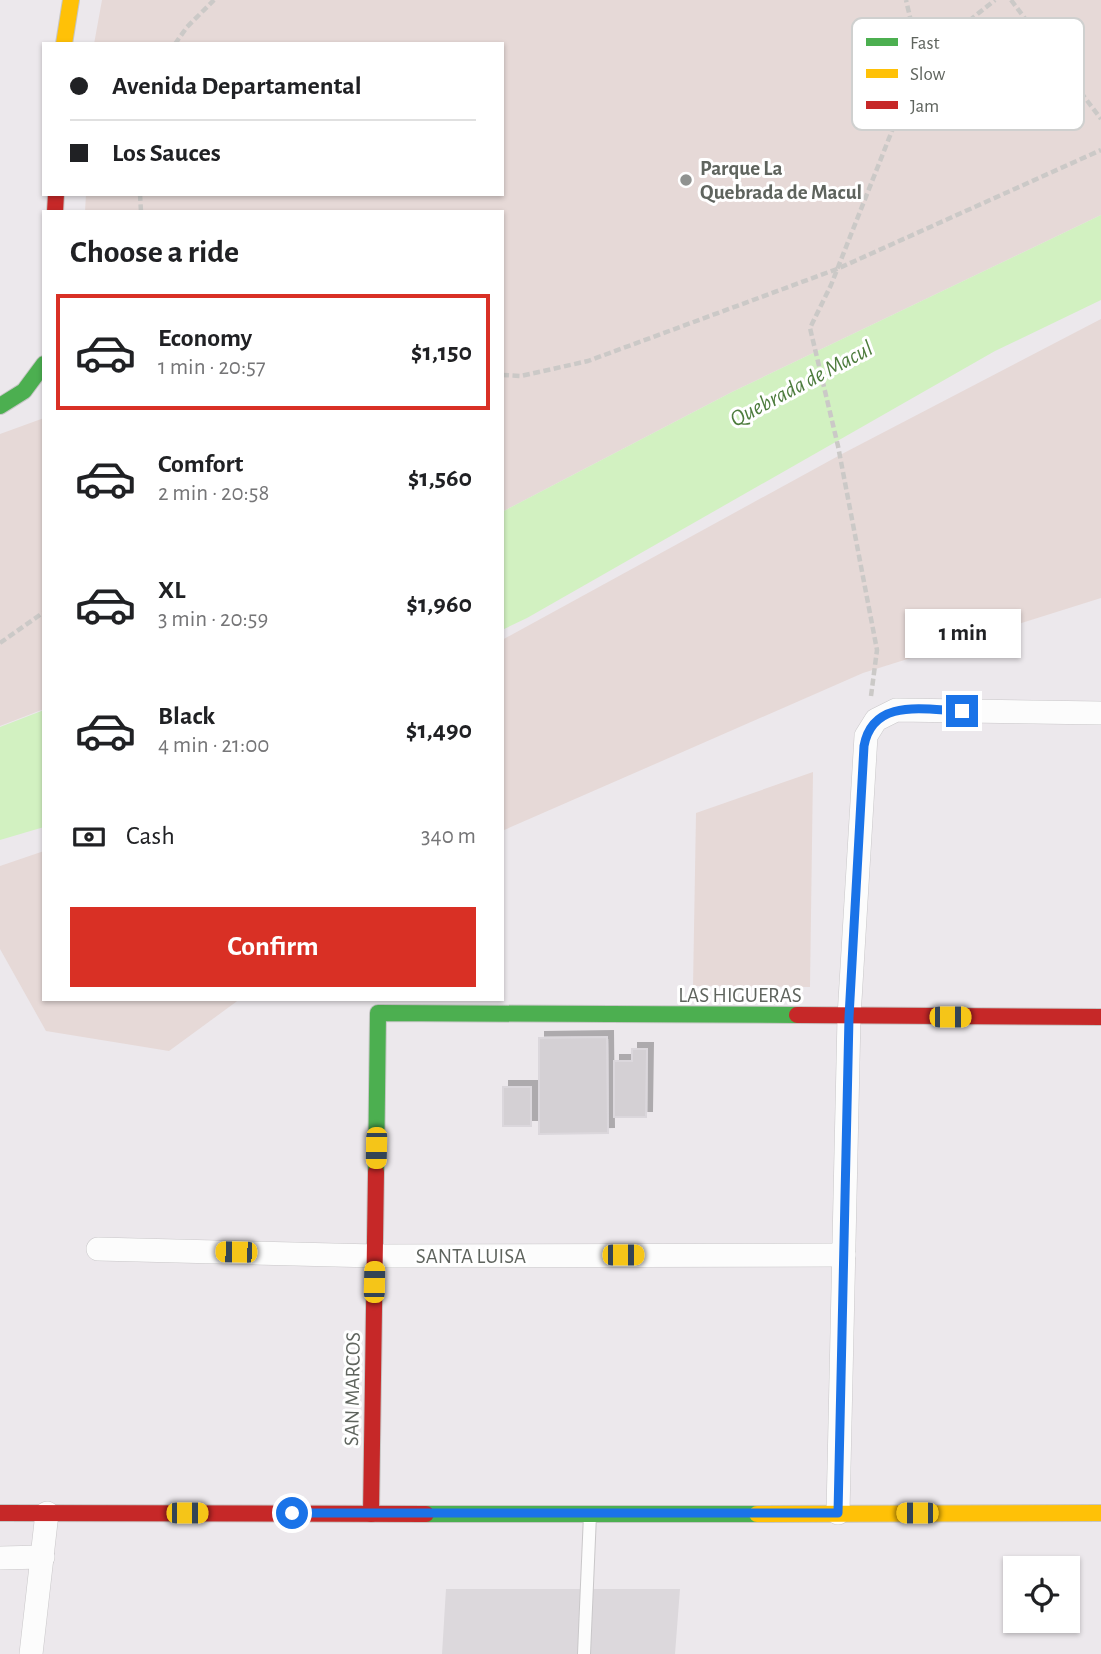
<!DOCTYPE html>
<meta charset="utf-8">
<style>
body{margin:0;font-family:"Alegreya Sans",sans-serif;background:#f6f6f6;color:#202124;height:100vh;display:flex;flex-direction:column;font-size:26px;white-space:nowrap}
*{box-sizing:border-box;margin:0}
p{font-size:23px;color:#757577}
.icon{flex:none;width:38px;height:38px;fill:none;stroke:currentColor;stroke-width:2;stroke-linecap:round;stroke-linejoin:round}
.map{position:relative;flex:1;overflow:hidden}
.panel{position:absolute;left:42px;top:210px;width:462px;height:791px;display:flex;flex-direction:column;background:#fff;border-radius:0px;box-shadow:0 2px 5px #0004}
.panel>*{flex:none}
.hud{position:absolute;left:42px;top:42px;width:462px;height:154px;border-radius:0px;box-shadow:0 2px 5px #0004;display:grid;align-content:center;height:154px;padding:0 28px;background:#fff}
.tools{position:absolute;left:1003px;top:1556px;display:grid;gap:14px}
.tools a{display:grid;place-items:center;width:77px;height:77px;border-radius:0px;background:#fff;box-shadow:0 2px 5px #0004;font-size:35px}
.end{position:absolute;width:32px;height:32px;margin:-16px;border:9px solid #1a73e8;background:#fff;box-shadow:0 0 0 4px #fff}
.from{border-radius:50%}
.bubble{position:absolute;height:49px;border-radius:0px;background:#fff;box-shadow:0 2px 5px #0004;font-size:23px;font-weight:700;line-height:49px;text-align:center}
.car{position:absolute;width:21px;height:42px;margin:-21px -10px;border-radius:9px;box-shadow:0 0 5px 2px #0007;background:linear-gradient(#f5c518 24%,#345 0 40%,#f5c518 0 76%,#345 0 86%,#f5c518 0)}
.hud b{display:flex;align-items:center;gap:24px;height:66px;font-size:26px}
.hud b+b{border-top:2px solid #e0e0e0}
.hud i{width:18px;height:18px;background:#202124}
ul{padding:0;list-style:none}
li{display:flex;align-items:center;gap:21px;height:116px;margin:0 14px 10px;padding:0 14px;border:4px solid transparent;border-radius:0px}
li div{flex:1}
li b{display:block;font-size:26px}
li em{font-style:normal;font-weight:700}
li.on{border-color:#d93025}
li>.icon{width:63px;height:63px;stroke-width:1.5}
h2{padding:0 28px;font-size:32px;line-height:84px}
.pay{display:flex;align-items:center;gap:18px;height:77px;padding:0 28px;font-size:26px}
.pay p{margin-inline-start:auto}
.action{display:flex;gap:14px;margin-top:auto;padding:14px 28px}
.action a{flex:1;height:80px;border-radius:0px;background:#d93025;color:#fff;font-size:28px;font-weight:700;line-height:80px;text-align:center}
.map>svg:first-child{display:block}
.industrial{fill:#dcd8dc}
.green{fill:#e6d9d7}
.water{fill:#d2f1c1}
.building{fill:#d4d0d4;stroke:#dbd7dc;stroke-width:2;filter:url(#shadow)}
.lines{fill:none;stroke-linecap:round;stroke-linejoin:round}
.lane-casing{stroke:#c9c7c9;stroke-width:14}
.street-casing{stroke:#c9c7c9;stroke-width:24}
.fast-casing{stroke:#c6c6c5;stroke-width:18}
.slow-casing{stroke:#c6c6c5;stroke-width:18}
.jam-casing{stroke:#c6c6c5;stroke-width:18}
.path{stroke:#cbc9c7;stroke-width:4.5;stroke-dasharray:7 3.5;stroke-linecap:butt}
.lane{stroke:#fcfcfc;stroke-width:12}
.street{stroke:#fcfcfc;stroke-width:23}
.fast{stroke:#4caf50;stroke-width:16}
.slow{stroke:#ffc107;stroke-width:16}
.jam{stroke:#c62828;stroke-width:16}
.route{stroke:#1a73e8;stroke-width:9}
.poi-dot{fill:#909290;stroke:#fff;stroke-width:2.5}
.labels{text-anchor:middle;stroke-width:6;stroke-linejoin:round;paint-order:stroke}
.poi-label{font-size:21px;font-weight:bold;fill:#5f645e;stroke:#fff;text-anchor:start}
.street-label{font-size:21px;fill:#5f645e;stroke:#fff}
.water-label{font-size:23px;font-style:italic;fill:#4d7c3d;stroke:#fff}
.key{fill:#fff;stroke:#cfd0cf;stroke-width:2}
.key-label{font-size:19px;fill:#5f645e}
</style>
<div class="map">
<svg width="1101" height="1654" viewBox="0 0 1101 1654">
<defs>
<filter id="shadow"><feDropShadow dx="6" dy="-6" stdDeviation="0" flood-color="#0004"/></filter>
</defs>
<rect width="100%" height="100%" fill="#ece8ec"/>
<!-- industrial -->
<path class="industrial" d="M446 1589H680L675 1654H442Z"/>
<!-- green -->
<g class="green">
<path d="M102 0H1101V215L732 392 502 512V212H85L86 194H502V44H94Z"/>
<path d="M1101 319V598L863 673 502 831V640L840 455Z"/>
<path d="M44 418V709L0 726V434Z"/>
<path d="M813 772 810 987 693 986 696 813Z"/>
<path d="M44 851V999H240L169 1051 46 1031 0 949V866Z"/>
</g>
<!-- water -->
<g class="water">
<path d="M1101 215V300L995 351 527 618 502 630V512L732 392Z"/>
<path d="M44 710V827L0 840V727Z"/>
</g>
<!-- building -->
<g class="building">
<path d="M607 1037 608 1133 539 1134V1038Z"/>
<path d="M632 1049H647L646 1117H614V1061H632Z"/>
<rect x="503" y="1087" width="28" height="39"/>
</g>
<g class="lines">
<!-- lane casing -->
<g class="lane-casing">
<path id="lane" d="M584 1654 590 1515"/>
</g>
<!-- street casing -->
<g class="street-casing">
<g id="street">
<path d="M98 1249 375 1256 844 1255"/>
<path d="M838 1513 849 1017 866 736 876 720 896 710 1101 713"/>
<path d="M0 1558 43 1557"/>
<path d="M31 1654 47 1513"/>
</g>
</g>
<!-- fast casing -->
<g class="fast-casing">
<g id="fast">
<path d="M0 406 24 391 44 364"/>
<path d="M376 1172 378 1013 797 1015"/>
<path d="M426 1514H757"/>
</g>
</g>
<!-- slow casing -->
<g class="slow-casing">
<g id="slow">
<path d="M64 44 71 0"/>
<path d="M757 1514 1101 1513"/>
</g>
</g>
<!-- jam casing -->
<g class="jam-casing">
<g id="jam">
<path d="M55 212 56 194"/>
<path d="M797 1015 1101 1017"/>
<path d="M0 1513 426 1514"/>
<path d="M371 1514 376 1172"/>
</g>
</g>
<!-- path -->
<g class="path">
<path d="M1011 0 1101 119"/>
<path d="M175 44 187 27 214 0"/>
<path d="M920 60 995 0"/>
<path d="M140 194 141 212"/>
<path d="M502 375 521 376 588 361 837 269 1101 150"/>
<path d="M0 643 44 612"/>
<path d="M871 696 877 650 838 446 810 328 831 285 920 60 906 0"/>
</g>
<!-- lane -->
<use href="#lane" class="lane"/>
<!-- street -->
<use href="#street" class="street"/>
<!-- fast -->
<use href="#fast" class="fast"/>
<!-- slow -->
<use href="#slow" class="slow"/>
<!-- jam -->
<use href="#jam" class="jam"/>
</g>
<g class="lines">
<!-- route -->
<path class="route" d="M292 1513H838L849 1017 864 746C873 697 926 710 962 711"/>
</g>
<!-- markers -->
<circle class="poi-dot" cx="686" cy="180" r="7"/>
<g class="labels">
<!-- poi labels -->
<g class="poi-label">
<text x="700" y="175">Parque La<tspan x="700" dy="24">Quebrada de Macul</tspan></text>
</g>
<!-- street labels -->
<g class="street-label">
<text x="740" y="1002">LAS HIGUERAS</text>
<text x="471" y="1263">SANTA LUISA</text>
<text transform="translate(352 1389) rotate(-89)" y="7">SAN MARCOS</text>
</g>
<!-- water labels -->
<g class="water-label">
<text transform="translate(801 383) rotate(-28)" y="8">Quebrada de Macul</text>
</g>
</g>
<!-- legend -->
<rect x="852" y="18" width="232" height="112" rx="10" class="key"/>
<rect x="866" y="38" width="32" height="8" fill="#4caf50"/>
<rect x="866" y="69" width="32" height="9" fill="#ffc107"/>
<rect x="866" y="101" width="32" height="8" fill="#c62828"/>
<g class="key-label">
<text x="910" y="49">Fast</text>
<text x="910" y="80">Slow</text>
<text x="910" y="112">Jam</text>
</g>
</svg>
<div class="tools">
<a><svg class="icon" aria-label="locate" viewBox="0 0 24 24"><circle cx="12" cy="12" r="6"/><path d="M12 2v4M12 18v4M2 12h4M18 12h4"/></svg></a>
</div>
<i class="end from" style="left:292px;top:1513px"></i>
<i class="end" style="left:962px;top:711px"></i>
<div class="bubble" style="left:905px;top:609px;width:116px">1 min</div>
<i class="car" style="left:950px;top:1017px;rotate:90deg"></i>
<i class="car" style="left:376px;top:1148px;rotate:181deg"></i>
<i class="car" style="left:236px;top:1252px;rotate:271deg"></i>
<i class="car" style="left:623px;top:1255px;rotate:90deg"></i>
<i class="car" style="left:374px;top:1282px;rotate:1deg"></i>
<i class="car" style="left:187px;top:1513px;rotate:90deg"></i>
<i class="car" style="left:917px;top:1513px;rotate:270deg"></i>
<div class="hud">
<b><i class="from"></i>Avenida Departamental</b>
<b><i></i>Los Sauces</b>
</div>
<section class="panel">
<h2>Choose a ride</h2>
<ul>
<li class="on"><svg class="icon" aria-label="car" viewBox="0 0 24 24"><path d="M5 17H2v-5l4-1 3-4h7l3 4 3 1v5h-3M9 17h6M6 11h13"/><circle cx="7" cy="17" r="2"/><circle cx="17" cy="17" r="2"/></svg><div><b>Economy</b><p>1 min · 20:57</p></div><em>$1,150</em></li>
<li><svg class="icon" aria-label="car" viewBox="0 0 24 24"><path d="M5 17H2v-5l4-1 3-4h7l3 4 3 1v5h-3M9 17h6M6 11h13"/><circle cx="7" cy="17" r="2"/><circle cx="17" cy="17" r="2"/></svg><div><b>Comfort</b><p>2 min · 20:58</p></div><em>$1,560</em></li>
<li><svg class="icon" aria-label="car" viewBox="0 0 24 24"><path d="M5 17H2v-5l4-1 3-4h7l3 4 3 1v5h-3M9 17h6M6 11h13"/><circle cx="7" cy="17" r="2"/><circle cx="17" cy="17" r="2"/></svg><div><b>XL</b><p>3 min · 20:59</p></div><em>$1,960</em></li>
<li><svg class="icon" aria-label="car" viewBox="0 0 24 24"><path d="M5 17H2v-5l4-1 3-4h7l3 4 3 1v5h-3M9 17h6M6 11h13"/><circle cx="7" cy="17" r="2"/><circle cx="17" cy="17" r="2"/></svg><div><b>Black</b><p>4 min · 21:00</p></div><em>$1,490</em></li>
</ul>
<div class="pay"><svg class="icon" aria-label="cash" viewBox="0 0 24 24"><path d="M3 7h18v10H3z"/><circle cx="12" cy="12" r="2"/></svg>Cash<p>340 m</p></div>
<div class="action"><a>Confirm</a></div>
</section>
</div>
